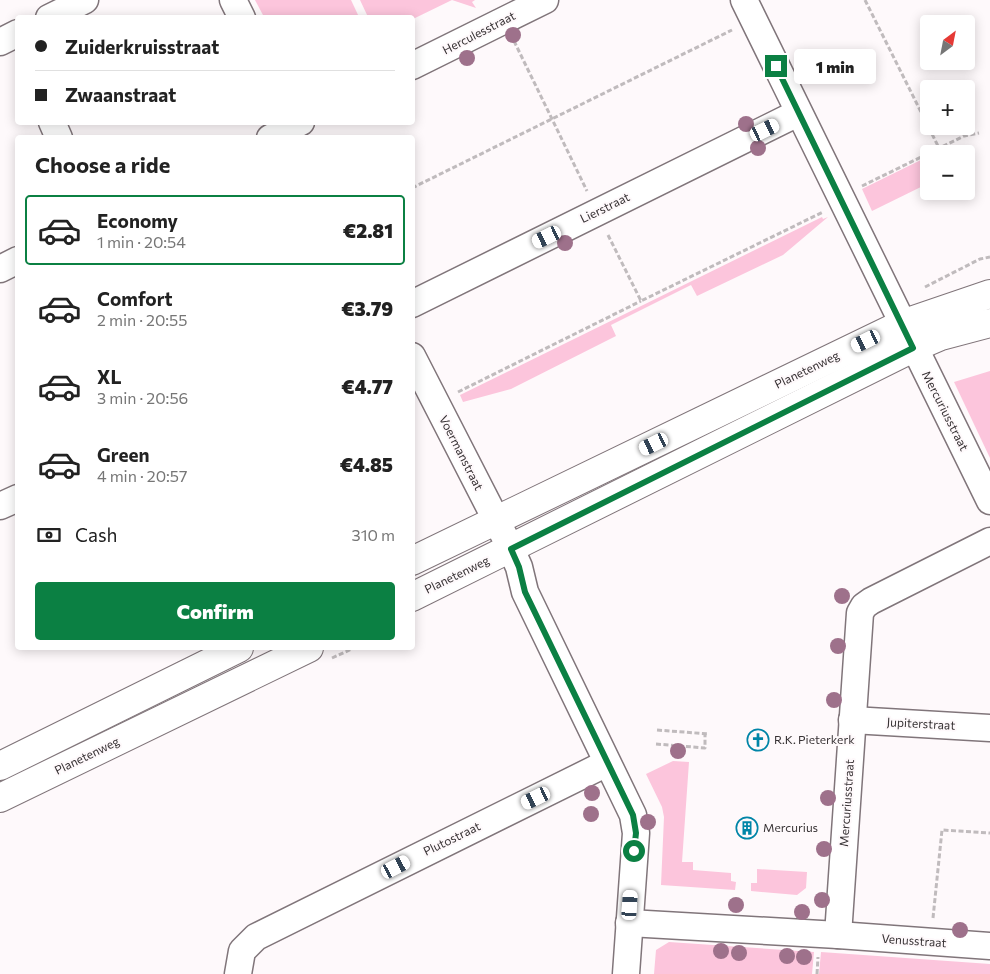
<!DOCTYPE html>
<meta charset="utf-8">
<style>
body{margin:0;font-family:Commissioner,sans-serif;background:#f6f6f6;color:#222;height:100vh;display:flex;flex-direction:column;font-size:19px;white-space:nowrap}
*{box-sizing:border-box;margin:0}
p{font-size:16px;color:#767676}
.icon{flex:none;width:28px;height:28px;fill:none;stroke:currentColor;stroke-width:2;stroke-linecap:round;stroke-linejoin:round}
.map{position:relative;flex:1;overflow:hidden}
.side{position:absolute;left:15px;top:135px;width:400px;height:515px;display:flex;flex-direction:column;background:#fff;border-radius:5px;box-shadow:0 2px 12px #0003}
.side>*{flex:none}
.hud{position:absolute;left:15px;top:15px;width:400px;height:110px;border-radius:5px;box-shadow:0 2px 12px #0003;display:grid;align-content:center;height:110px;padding:0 20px;background:#fff}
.needle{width:32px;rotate:32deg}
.controls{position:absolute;left:920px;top:15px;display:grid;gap:10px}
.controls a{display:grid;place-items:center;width:55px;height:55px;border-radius:5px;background:#fff;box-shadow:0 2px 12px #0003;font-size:25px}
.end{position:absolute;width:22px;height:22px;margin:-11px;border:6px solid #0b8043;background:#fff;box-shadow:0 0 0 2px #fff}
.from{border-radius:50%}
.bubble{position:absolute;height:35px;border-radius:5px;background:#fff;box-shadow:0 2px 12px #0003;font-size:16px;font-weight:800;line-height:35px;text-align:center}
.car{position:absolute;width:15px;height:30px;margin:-15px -8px;border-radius:6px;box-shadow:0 0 4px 1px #0007;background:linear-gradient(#fff 24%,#345 0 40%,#fff 0 76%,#345 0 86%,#fff 0)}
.hud b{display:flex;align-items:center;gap:18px;height:48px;font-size:19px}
.hud b+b{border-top:1px solid #e0e0e0}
.hud i{width:12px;height:12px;background:#222}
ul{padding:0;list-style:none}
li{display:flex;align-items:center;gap:15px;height:70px;margin:0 10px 8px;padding:0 10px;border:2px solid transparent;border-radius:5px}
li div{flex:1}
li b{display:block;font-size:19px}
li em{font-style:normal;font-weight:800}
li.current{border-color:#0b8043}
li>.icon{width:45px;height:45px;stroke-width:1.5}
h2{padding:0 20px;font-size:22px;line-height:60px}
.pay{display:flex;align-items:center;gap:12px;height:55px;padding:0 20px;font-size:19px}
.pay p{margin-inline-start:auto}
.primary-button{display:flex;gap:10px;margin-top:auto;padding:10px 20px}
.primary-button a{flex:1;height:58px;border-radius:5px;background:#0b8043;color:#fff;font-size:20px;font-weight:800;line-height:58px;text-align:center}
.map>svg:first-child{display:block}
.green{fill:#fcc5dc}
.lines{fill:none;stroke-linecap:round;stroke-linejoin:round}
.minor-casing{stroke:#80757a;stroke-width:29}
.major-casing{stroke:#80757a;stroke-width:30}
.path{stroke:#c0bbbd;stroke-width:3;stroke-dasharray:5 2.5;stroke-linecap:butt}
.minor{stroke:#fff;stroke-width:26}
.major{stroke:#fff;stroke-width:28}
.tree{fill:#9e718b}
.route{stroke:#0b8043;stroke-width:6}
.labels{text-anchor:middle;stroke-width:4;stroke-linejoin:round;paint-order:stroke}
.street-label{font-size:12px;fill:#373234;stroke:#fef9fb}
.poi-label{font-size:12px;fill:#373234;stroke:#fef9fb;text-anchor:start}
</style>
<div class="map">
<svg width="990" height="974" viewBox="0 0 990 974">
<rect width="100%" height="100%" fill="#fef9fb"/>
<!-- green -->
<g class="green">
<path d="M255 0H351L359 17H264Z"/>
<path d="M360 0H475L472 2 476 8 452 0 413 19 412 18 368 17Z"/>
<path d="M929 156V183L872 211 862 189Z"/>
<path d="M822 217 823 219 828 217 783 255 697 296 691 285 611 325 616 336 511 389 463 402 460 395Z"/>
<path d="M990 371V458L954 382Z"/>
<path d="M673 761 689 762 682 862H693V870L731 873V881L736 882 735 890 661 885 664 817 662 807 646 774Z"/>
<path d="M757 869 807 872 806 888 797 895 751 891V883H757Z"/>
<path d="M669 942 814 952 812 974H654L656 950Z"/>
<path d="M821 952 990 964V974H819Z"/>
</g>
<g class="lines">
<!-- minor casing -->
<g class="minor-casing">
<g id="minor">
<path d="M233 0 242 18"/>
<path d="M744 0 990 501"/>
<path d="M49 18 85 0"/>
<path d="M0 42 18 33"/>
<path d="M412 66 545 0"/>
<path d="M52 122 59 138"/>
<path d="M270 138 301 122"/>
<path d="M0 269 18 260"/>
<path d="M412 304 798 113"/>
<path d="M412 356 511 549 519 567 525 592 633 815 636 833 626 974"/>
<path d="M0 506 18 498"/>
<path d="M852 720 990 728"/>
<path d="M629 923 838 935 860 613 864 606 871 601 990 541"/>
<path d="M838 935 990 946"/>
<path d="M238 974 242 951 256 937 607 763"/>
</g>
</g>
<!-- major casing -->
<g class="major-casing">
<g id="major">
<path d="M412 561 902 324 990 294"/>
<path d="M412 597 913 348 941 336 990 323"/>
<path d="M0 766 239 648"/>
<path d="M0 798 309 648"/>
</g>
</g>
<!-- path -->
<g class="path">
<path d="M865 0 939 148"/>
<path d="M514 41 587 191"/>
<path d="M862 186 964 136 979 133"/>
<path d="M412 188 732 30"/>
<path d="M608 235 641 301 823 212"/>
<path d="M925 287 980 259 990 257"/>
<path d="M458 392 641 301"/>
<path d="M332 658 354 648"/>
<path d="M657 730 709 734"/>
<path d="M656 744 705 748V734"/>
<path d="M933 918 942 830 990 833"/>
<path d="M817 974 818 957"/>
</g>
<!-- minor -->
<use href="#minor" class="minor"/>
<!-- major -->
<use href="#major" class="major"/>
</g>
<!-- trees -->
<g class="tree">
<circle cx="513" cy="35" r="8"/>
<circle cx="467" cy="58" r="8"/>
<circle cx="746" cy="124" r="8"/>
<circle cx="758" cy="148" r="8"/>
<circle cx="565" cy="243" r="8"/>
<circle cx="842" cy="596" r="8"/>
<circle cx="838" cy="646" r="8"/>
<circle cx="834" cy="700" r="8"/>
<circle cx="678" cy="751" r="8"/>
<circle cx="592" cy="793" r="8"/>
<circle cx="828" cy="798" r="8"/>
<circle cx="591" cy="814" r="8"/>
<circle cx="648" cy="822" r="8"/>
<circle cx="824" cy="849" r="8"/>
<circle cx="822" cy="900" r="8"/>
<circle cx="736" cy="905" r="8"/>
<circle cx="802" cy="912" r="8"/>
<circle cx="960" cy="930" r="8"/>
<circle cx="721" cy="951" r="8"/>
<circle cx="739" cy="953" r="8"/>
<circle cx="787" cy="956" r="8"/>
<circle cx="804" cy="957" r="8"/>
</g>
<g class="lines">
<!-- route -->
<path class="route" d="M634 851 636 833 633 815 525 592 519 567 511 549 913 348 776 66"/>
</g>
<!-- icons -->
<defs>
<g id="church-ring" transform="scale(1.125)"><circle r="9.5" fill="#fef9fb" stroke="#0085a7" stroke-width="1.5"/><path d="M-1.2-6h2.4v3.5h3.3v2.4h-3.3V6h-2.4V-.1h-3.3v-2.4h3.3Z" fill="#0085a7"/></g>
<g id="building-ring" transform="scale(1.125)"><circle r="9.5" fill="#fef9fb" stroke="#0085a7" stroke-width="1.5"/><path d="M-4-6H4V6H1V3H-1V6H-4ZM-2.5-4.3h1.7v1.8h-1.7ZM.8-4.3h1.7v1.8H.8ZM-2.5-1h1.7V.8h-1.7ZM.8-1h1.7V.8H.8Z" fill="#0085a7"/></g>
</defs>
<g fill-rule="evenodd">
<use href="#church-ring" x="758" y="740"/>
<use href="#building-ring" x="747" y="828"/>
</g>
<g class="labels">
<!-- street labels -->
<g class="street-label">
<text transform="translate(479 33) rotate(-27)" y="4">Herculesstraat</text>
<text transform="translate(605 208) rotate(-26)" y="4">Lierstraat</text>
<text transform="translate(807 370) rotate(-26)" y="4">Planetenweg</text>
<text transform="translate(945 411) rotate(63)" y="4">Mercuriusstraat</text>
<text transform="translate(461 453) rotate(63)" y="4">Voermanstraat</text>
<text transform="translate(457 575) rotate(-26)" y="4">Planetenweg</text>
<text transform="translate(921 724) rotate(3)" y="4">Jupiterstraat</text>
<text transform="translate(87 756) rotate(-26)" y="4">Planetenweg</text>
<text transform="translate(847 803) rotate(-86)" y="4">Mercuriusstraat</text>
<text transform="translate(452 839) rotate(-26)" y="4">Plutostraat</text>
<text transform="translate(914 941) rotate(4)" y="4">Venusstraat</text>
</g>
<!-- poi labels -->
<g class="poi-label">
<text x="774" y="744">R.K. Pieterkerk</text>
<text x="763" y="832">Mercurius</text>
</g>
</g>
</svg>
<div class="controls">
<a><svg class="needle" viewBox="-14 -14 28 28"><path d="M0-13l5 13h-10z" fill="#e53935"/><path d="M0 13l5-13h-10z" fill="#767676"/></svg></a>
<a>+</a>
<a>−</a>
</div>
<i class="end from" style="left:634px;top:851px"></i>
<i class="end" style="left:776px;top:66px"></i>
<div class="bubble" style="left:794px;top:49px;width:82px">1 min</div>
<i class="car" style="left:765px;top:130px;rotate:64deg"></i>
<i class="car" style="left:547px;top:237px;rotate:244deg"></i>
<i class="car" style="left:866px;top:341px;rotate:244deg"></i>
<i class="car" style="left:654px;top:444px;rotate:244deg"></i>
<i class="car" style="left:536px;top:798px;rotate:244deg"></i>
<i class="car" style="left:396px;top:867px;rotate:63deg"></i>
<i class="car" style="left:630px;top:905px;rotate:4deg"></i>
<div class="hud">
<b><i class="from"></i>Zuiderkruisstraat</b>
<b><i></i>Zwaanstraat</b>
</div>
<section class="side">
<h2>Choose a ride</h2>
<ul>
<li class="current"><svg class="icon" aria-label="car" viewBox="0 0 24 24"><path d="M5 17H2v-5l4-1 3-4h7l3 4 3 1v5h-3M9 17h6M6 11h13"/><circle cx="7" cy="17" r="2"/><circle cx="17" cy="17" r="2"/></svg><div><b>Economy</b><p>1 min · 20:54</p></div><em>€2.81</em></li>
<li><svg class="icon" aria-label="car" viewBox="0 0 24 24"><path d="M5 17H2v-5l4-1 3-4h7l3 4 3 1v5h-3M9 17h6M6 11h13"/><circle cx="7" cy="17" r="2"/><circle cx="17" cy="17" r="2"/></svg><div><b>Comfort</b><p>2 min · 20:55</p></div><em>€3.79</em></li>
<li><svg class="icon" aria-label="car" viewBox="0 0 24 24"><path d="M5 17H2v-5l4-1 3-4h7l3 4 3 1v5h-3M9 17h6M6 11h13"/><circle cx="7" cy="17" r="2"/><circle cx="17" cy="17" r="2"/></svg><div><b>XL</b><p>3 min · 20:56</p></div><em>€4.77</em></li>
<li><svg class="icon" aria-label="car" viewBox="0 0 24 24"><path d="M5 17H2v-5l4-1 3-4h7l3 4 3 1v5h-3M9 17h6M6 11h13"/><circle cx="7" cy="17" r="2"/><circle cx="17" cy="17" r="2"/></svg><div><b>Green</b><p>4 min · 20:57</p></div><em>€4.85</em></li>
</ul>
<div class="pay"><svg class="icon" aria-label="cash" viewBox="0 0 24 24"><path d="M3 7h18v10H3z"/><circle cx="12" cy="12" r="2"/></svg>Cash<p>310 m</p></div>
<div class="primary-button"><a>Confirm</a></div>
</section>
</div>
